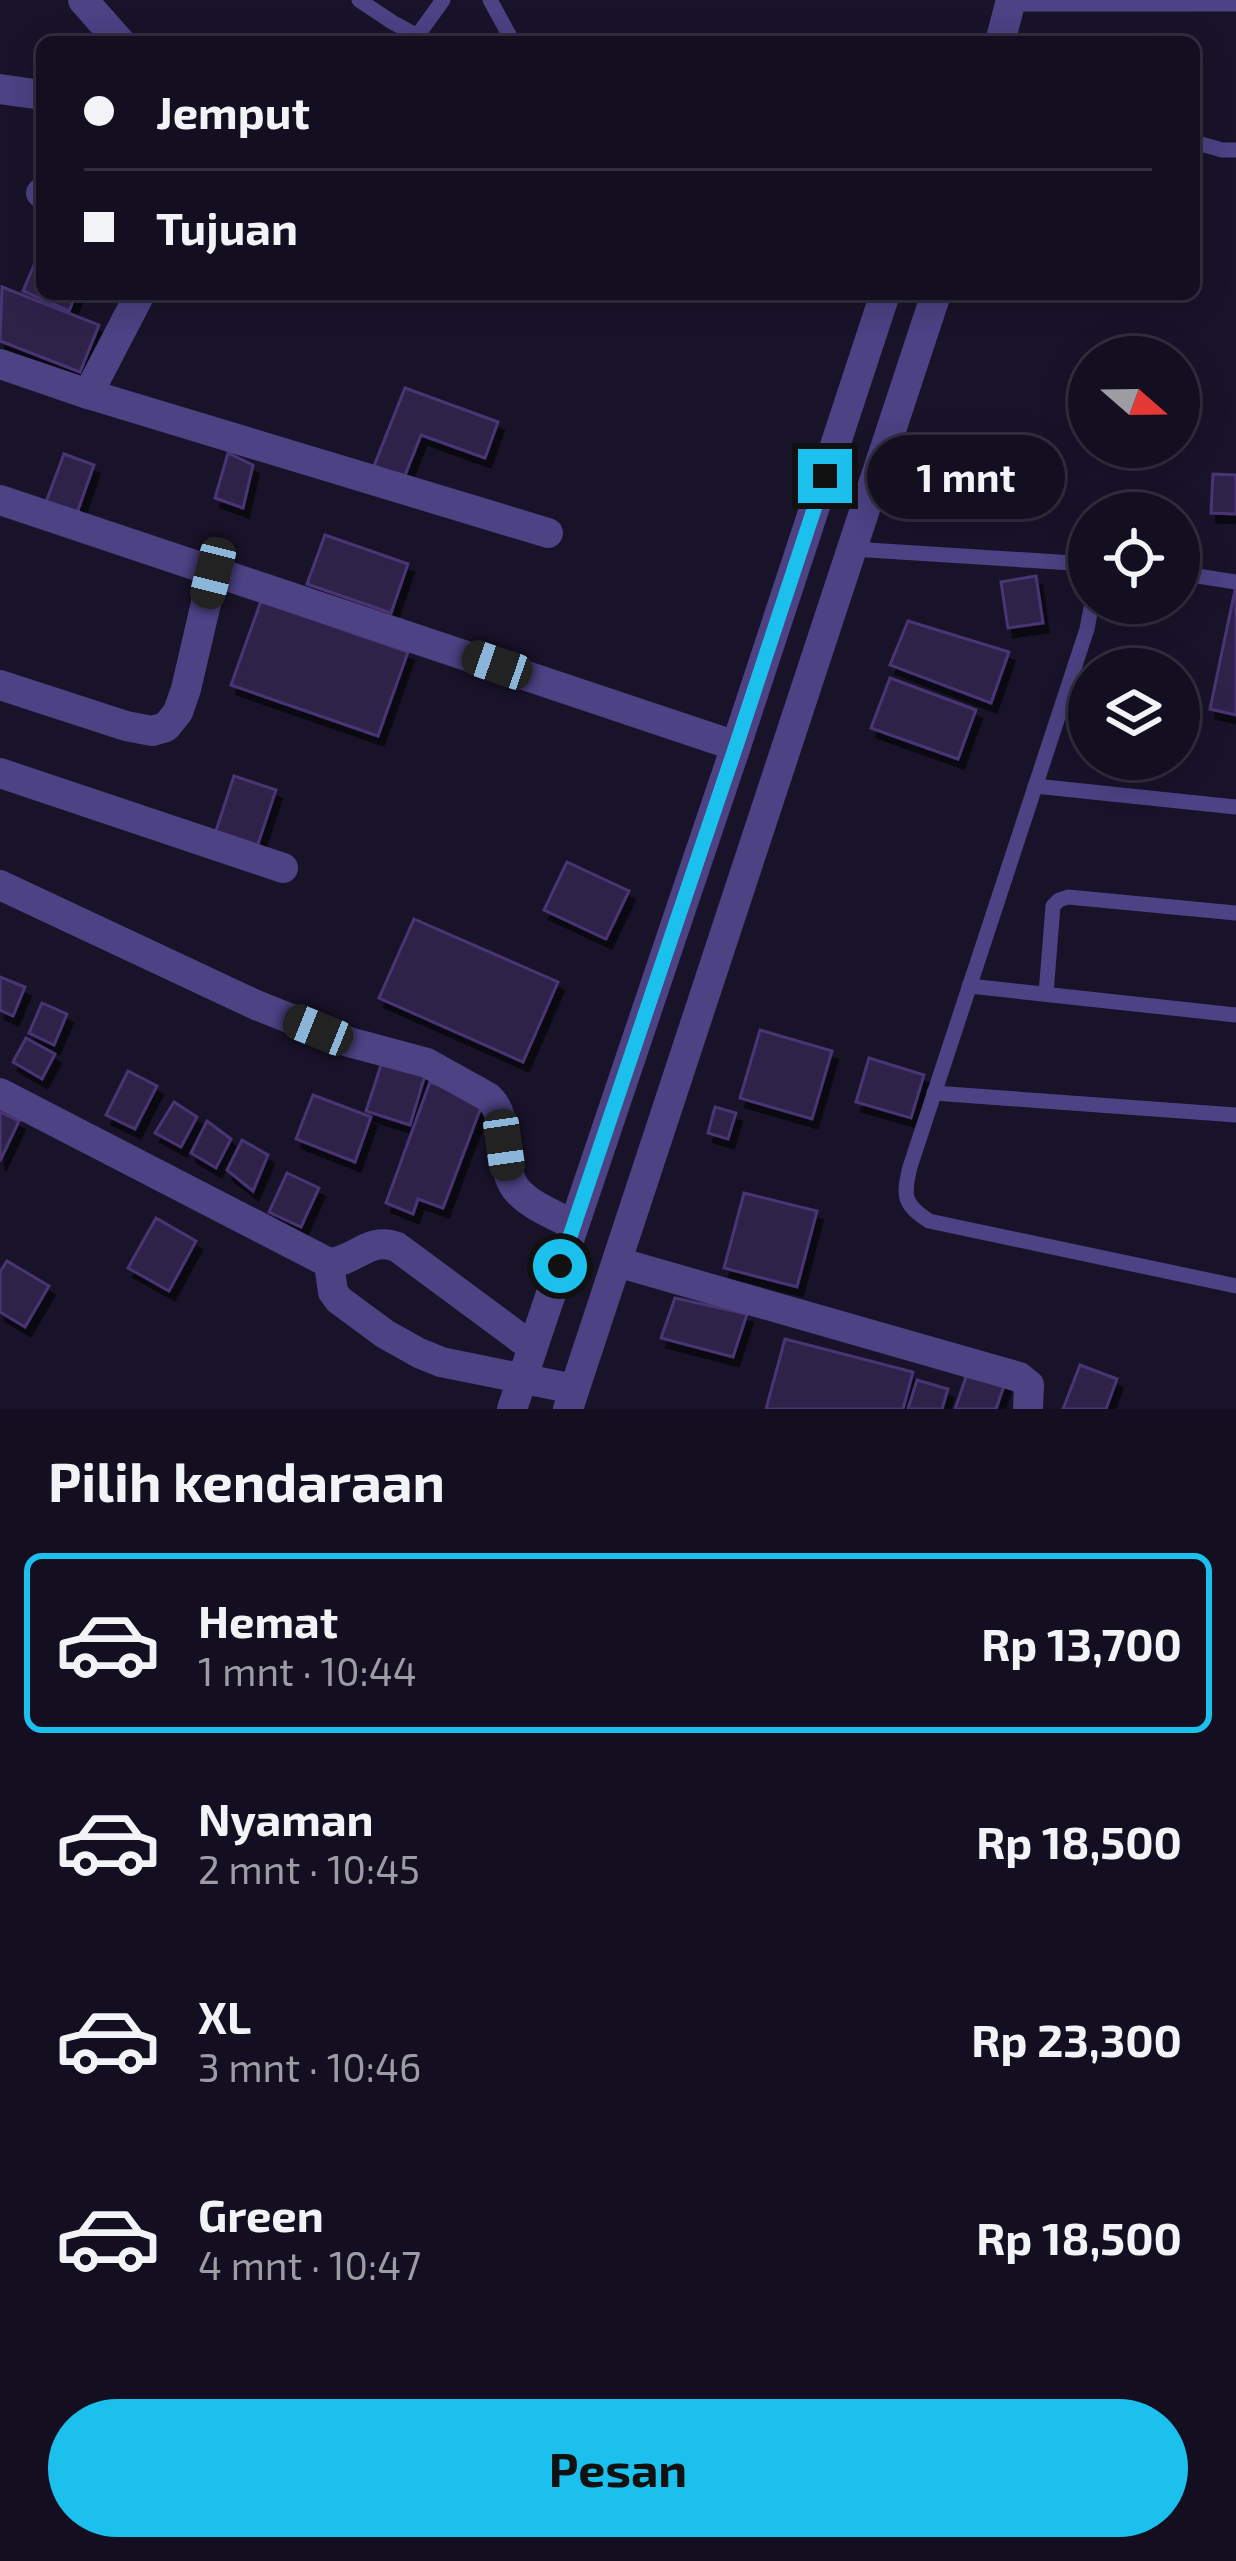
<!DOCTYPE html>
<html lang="id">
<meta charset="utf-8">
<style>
body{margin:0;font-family:"Exo 2",sans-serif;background:#1c1729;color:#f1f3f6;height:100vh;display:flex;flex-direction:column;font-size:45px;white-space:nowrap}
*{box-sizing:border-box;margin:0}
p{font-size:39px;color:#9d9ca5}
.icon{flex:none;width:66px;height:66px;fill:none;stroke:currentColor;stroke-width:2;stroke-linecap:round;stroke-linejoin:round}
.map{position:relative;height:1409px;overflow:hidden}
.panel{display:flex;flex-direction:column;background:#130e20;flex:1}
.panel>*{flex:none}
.banner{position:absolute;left:36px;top:36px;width:1164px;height:264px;border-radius:18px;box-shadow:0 6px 30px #0003,0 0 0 3px #322e3e;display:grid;align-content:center;height:264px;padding:0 48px;background:#130e20}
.needle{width:78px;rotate:110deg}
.controls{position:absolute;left:1068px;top:336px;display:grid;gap:24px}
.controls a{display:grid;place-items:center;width:132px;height:132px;border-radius:50%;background:#130e20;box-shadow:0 6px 30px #0003,0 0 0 3px #322e3e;font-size:60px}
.end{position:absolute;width:54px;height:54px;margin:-27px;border:15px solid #1bc1ec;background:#111;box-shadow:0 0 0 6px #111}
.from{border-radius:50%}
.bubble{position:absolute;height:84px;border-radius:42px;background:#130e20;box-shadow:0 6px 30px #0003,0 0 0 3px #322e3e;font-size:39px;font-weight:700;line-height:84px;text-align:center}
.car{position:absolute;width:36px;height:72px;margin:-36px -18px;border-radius:15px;box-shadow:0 0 9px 3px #0007;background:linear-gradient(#222 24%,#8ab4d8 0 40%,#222 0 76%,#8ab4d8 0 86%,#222 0)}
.banner b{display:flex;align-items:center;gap:42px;height:114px;font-size:45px}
.banner b+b{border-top:3px solid #322e3e}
.banner i{width:30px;height:30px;background:#f1f3f6}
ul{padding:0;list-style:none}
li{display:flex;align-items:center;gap:36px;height:180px;margin:0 24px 18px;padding:0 24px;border:6px solid transparent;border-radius:18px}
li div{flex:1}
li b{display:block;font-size:45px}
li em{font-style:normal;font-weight:700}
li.selected{border-color:#1bc1ec}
li>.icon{width:108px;height:108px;stroke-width:1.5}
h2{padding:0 48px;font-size:54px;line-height:144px}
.button{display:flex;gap:24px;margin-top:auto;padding:24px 48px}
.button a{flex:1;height:138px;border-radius:72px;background:#1bc1ec;color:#111;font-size:48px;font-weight:700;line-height:138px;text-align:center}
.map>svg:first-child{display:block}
.building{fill:#2d2149;stroke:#483573;stroke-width:3;filter:url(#shadow)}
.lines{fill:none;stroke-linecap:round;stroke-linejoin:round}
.service{stroke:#4c4284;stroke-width:15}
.minor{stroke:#4c4284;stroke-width:30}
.tertiary{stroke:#4c4284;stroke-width:30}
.route{stroke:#1bc1ec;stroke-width:15}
</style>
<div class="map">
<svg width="1236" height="1409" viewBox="0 0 1236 1409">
<defs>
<filter id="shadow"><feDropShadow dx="5.5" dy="9" stdDeviation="0" flood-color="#0009"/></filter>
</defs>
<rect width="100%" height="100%" fill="#19132a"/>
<!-- building -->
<g class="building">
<path d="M40 251 42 294H76L69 311 23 291Z"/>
<path d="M2 287 99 325 80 372 0 341Z"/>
<path d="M405 388 498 422 485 458 421 435 404 478 374 466Z"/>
<path d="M228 453 253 465 243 508 215 498Z"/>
<path d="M64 454 94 465 77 513 46 502Z"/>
<path d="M1213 474 1236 475V514L1211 513Z"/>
<path d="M325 535 408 564 391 613 307 584Z"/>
<path d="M1036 576 1043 623 1008 628 1001 582Z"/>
<path d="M1235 590 1236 591V715L1210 709Z"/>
<path d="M261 601 408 652 378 736 231 685Z"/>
<path d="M908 621 1009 652 991 703 890 665Z"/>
<path d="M890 678 976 710 958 759 871 728Z"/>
<path d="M234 776 276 790 256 850 214 837Z"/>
<path d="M567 862 629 891 606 939 544 910Z"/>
<path d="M414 919 558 982 523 1062 379 998Z"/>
<path d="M0 977 25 987 13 1016 0 1010Z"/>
<path d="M42 1003 67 1014 54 1045 29 1033Z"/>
<path d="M760 1030 832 1051 812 1119 740 1098Z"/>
<path d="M26 1038 55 1054 42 1079 13 1062Z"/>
<path d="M869 1058 924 1075 911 1118 856 1102Z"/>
<path d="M383 1059 426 1072 410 1125 366 1111Z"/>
<path d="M128 1071 157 1086 135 1129 106 1115Z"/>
<path d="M430 1082 483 1102 443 1208 418 1199 413 1214 386 1203Z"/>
<path d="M313 1095 371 1117 355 1162 296 1139Z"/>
<path d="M174 1102 197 1117 181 1147 155 1133Z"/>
<path d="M715 1107 736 1113 728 1139 708 1133Z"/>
<path d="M0 1112 19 1121 0 1161Z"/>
<path d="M207 1121 231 1139 216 1168 191 1153Z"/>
<path d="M242 1140 268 1155 253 1191 227 1170Z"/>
<path d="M287 1173 319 1188 301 1227 269 1212Z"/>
<path d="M744 1193 817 1211 797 1287 724 1268Z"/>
<path d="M156 1218 196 1241 169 1291 128 1268Z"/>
<path d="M7 1261 49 1286 25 1327 0 1312V1272Z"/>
<path d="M675 1298 747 1314 733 1357 661 1338Z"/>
<path d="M785 1339 913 1372 903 1409H766Z"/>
<path d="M1080 1365 1117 1379 1106 1409H1063Z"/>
<path d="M968 1371 1005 1383 996 1409H955Z"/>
<path d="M917 1380 948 1389 942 1409H908Z"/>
</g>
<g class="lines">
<!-- service -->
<g class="service">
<path d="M359 0 392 22 429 42"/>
<path d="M490 0 513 42"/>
<path d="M1010 4H1236"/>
<path d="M417 36 443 0"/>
<path d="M1194 142 1222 150H1236"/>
<path d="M852 549 1089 564"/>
<path d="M1179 573 1236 582"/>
<path d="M1092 603 1087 629 910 1167C903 1196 903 1204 929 1221L1236 1286"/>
<path d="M1035 786 1236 807"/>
<path d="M969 986 1236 1015"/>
<path d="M1046 994 1053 906 1059 900 1068 897 1236 913"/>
<path d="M934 1093 1236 1115"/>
</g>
<!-- minor -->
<g class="minor">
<path d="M83 0 120 42"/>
<path d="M0 89 42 95"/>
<path d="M41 193H42"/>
<path d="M0 364 88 394 548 533"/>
<path d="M88 394 140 294"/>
<path d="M0 500 736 746"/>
<path d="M0 685 126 726 152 731 166 727 178 712 186 689 213 573"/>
<path d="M0 773 283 868"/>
<path d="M0 885 256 1005 349 1042 427 1063 488 1097C513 1120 496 1162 516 1189 530 1206 555 1215 574 1225"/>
<path d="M0 1093 329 1263C355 1261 370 1236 397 1247L532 1347"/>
<path d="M617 1262 1019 1377 1029 1385 1028 1409"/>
<path d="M329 1263 333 1292 339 1300 385 1334 419 1353 441 1362 574 1389"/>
</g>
<!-- tertiary -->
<g class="tertiary">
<path d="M1000 42 1011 0"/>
<path d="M512 1409 736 746 885 294"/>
<path d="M568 1409 936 294"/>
</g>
</g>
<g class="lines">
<!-- route -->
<path class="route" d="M560 1266 736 746 825 476"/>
</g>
</svg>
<div class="controls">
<a><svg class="needle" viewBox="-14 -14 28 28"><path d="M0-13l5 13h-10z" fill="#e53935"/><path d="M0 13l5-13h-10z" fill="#9d9ca5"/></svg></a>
<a><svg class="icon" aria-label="locate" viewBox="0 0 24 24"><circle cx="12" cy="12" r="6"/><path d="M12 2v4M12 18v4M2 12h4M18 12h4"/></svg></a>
<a><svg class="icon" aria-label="layers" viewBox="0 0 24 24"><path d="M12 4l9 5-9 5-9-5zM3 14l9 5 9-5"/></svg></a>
</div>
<i class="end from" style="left:560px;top:1266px"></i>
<i class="end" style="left:825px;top:476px"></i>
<div class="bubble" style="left:867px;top:435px;width:198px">1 mnt</div>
<i class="car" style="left:213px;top:573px;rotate:194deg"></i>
<i class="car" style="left:497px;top:665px;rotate:289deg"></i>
<i class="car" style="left:318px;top:1030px;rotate:292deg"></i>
<i class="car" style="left:504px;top:1145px;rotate:172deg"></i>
<div class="banner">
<b><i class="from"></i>Jemput</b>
<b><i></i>Tujuan</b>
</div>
</div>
<section class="panel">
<h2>Pilih kendaraan</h2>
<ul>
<li class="selected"><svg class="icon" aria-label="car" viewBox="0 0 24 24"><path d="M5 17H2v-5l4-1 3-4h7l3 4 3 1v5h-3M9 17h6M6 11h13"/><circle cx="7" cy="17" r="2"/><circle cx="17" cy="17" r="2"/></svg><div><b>Hemat</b><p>1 mnt · 10:44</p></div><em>Rp 13,700</em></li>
<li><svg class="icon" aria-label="car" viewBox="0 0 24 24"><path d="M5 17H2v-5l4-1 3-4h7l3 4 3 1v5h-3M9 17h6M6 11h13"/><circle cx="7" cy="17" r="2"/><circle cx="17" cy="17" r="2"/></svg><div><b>Nyaman</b><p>2 mnt · 10:45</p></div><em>Rp 18,500</em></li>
<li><svg class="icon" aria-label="car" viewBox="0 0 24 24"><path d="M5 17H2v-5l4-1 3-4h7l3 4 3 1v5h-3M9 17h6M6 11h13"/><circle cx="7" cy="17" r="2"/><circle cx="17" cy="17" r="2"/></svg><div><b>XL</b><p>3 mnt · 10:46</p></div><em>Rp 23,300</em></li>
<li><svg class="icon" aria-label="car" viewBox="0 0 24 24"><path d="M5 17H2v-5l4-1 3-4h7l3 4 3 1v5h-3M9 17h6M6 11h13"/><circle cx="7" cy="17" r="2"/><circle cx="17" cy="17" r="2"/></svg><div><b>Green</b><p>4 mnt · 10:47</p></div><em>Rp 18,500</em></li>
</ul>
<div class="button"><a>Pesan</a></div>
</section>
